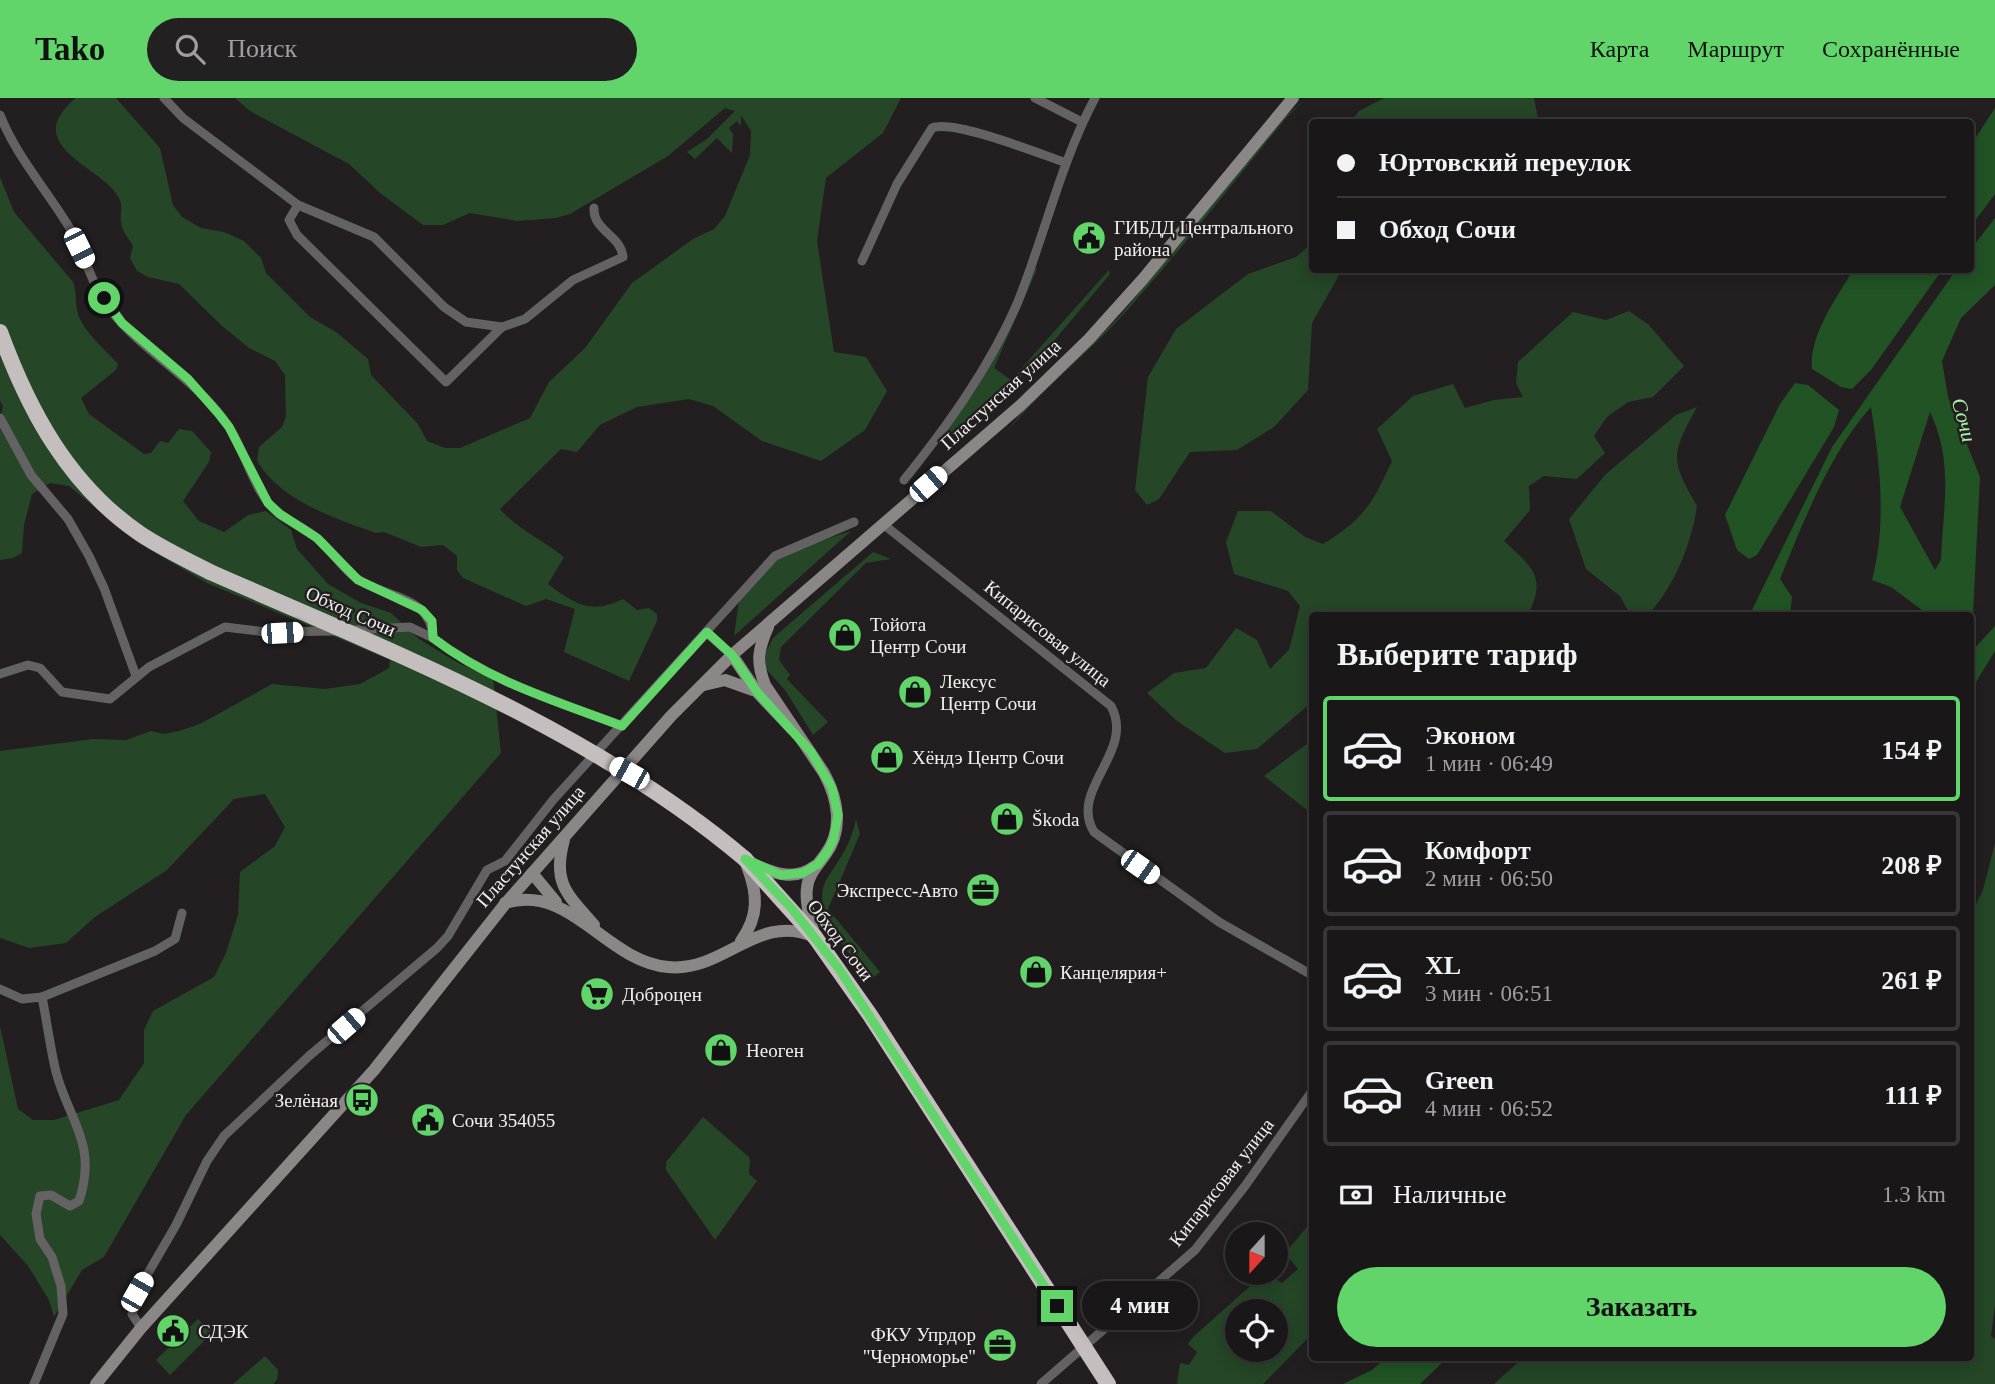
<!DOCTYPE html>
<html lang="ru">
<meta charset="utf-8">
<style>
body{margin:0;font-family:"Times New Roman",serif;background:#232021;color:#f1f3f6;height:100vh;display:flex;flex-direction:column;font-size:26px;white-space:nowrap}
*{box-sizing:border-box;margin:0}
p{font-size:23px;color:#9f9fa2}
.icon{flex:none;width:38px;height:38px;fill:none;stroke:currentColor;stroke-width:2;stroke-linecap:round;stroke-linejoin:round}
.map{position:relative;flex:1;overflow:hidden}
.panel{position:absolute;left:1309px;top:514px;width:665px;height:749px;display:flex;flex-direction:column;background:#1a1718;border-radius:7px;box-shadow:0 4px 18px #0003,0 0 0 2px #383637}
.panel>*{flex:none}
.top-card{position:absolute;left:1309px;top:21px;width:665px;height:154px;border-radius:7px;box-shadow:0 4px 18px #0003,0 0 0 2px #383637;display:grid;align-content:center;height:154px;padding:0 28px;background:#1a1718}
.needle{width:46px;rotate:201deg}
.buttons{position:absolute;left:1225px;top:1124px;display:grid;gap:14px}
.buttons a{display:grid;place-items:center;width:63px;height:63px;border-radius:50%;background:#1a1718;box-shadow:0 4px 18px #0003,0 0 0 2px #383637;font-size:35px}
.end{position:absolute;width:32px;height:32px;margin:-16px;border:9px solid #61d56a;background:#111;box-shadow:0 0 0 4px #111}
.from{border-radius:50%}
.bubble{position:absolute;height:49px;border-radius:24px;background:#1a1718;box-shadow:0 4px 18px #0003,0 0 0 2px #383637;font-size:23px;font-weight:700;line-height:49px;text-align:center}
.car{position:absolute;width:21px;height:42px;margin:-21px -10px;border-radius:9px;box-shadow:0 0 5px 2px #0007;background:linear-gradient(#fff 24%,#345 0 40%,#fff 0 76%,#345 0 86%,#fff 0)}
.top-card b{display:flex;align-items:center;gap:24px;height:66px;font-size:26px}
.top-card b+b{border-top:2px solid #383637}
.top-card i{width:18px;height:18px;background:#f1f3f6}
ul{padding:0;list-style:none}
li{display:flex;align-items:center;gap:21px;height:105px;margin:0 14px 10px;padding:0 14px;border:4px solid #383637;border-radius:7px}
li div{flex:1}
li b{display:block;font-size:26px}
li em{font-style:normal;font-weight:700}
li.on{border-color:#61d56a}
li>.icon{width:63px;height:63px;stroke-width:1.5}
h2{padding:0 28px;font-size:32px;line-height:84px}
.pay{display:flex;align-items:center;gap:18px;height:77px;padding:0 28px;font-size:26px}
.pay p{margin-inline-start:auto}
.button{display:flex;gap:14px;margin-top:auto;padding:14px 28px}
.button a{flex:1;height:80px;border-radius:42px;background:#61d56a;color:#111;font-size:28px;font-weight:700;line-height:80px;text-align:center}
header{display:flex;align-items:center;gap:42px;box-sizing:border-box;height:98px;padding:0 35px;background:#61d56a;color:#111}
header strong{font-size:33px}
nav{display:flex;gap:38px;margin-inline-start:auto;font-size:24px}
.search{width:490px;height:63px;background:#232021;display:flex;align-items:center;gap:18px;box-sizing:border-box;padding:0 24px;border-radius:38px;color:#9f9fa2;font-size:26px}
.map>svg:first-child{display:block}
.green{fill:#254627;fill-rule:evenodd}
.water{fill:#215325;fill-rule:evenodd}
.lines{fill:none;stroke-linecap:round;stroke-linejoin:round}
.street{stroke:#646262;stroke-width:9}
.secondary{stroke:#8b8787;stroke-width:12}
.highway{stroke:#c4bebf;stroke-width:16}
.highway-bridge{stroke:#c4bebf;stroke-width:16}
.route{stroke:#61d56a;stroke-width:9}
.labels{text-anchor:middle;stroke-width:5;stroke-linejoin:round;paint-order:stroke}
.poi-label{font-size:19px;fill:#f3f0f0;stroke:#231f20;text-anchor:start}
.street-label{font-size:19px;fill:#f3f0f0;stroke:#231f20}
.water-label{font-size:21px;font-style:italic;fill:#a7f0a9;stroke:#231f20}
</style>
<header>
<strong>Tako</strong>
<div class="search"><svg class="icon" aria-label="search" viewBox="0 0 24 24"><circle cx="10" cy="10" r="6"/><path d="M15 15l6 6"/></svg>Поиск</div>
<nav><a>Карта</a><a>Маршрут</a><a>Сохранённые</a></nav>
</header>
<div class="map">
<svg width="1995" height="1286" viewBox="0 0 1995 1286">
<rect width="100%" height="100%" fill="#231f20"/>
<!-- green -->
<g class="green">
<path d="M76 0H116L160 50 173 107 182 119 201 130 224 134 244 143 261 160 266 175 310 219 336 234 368 261 371 277 418 326 427 343 445 350H460L530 320 549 284 585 250 632 185 693 141 714 131 725 118 750 57 751 33 741 17V28L737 23 729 30 733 36 732 55 717 40 695 61 687 54 707 41 735 13 725 10 668 58 570 116 556 120 517 123 470 115 443 127H423L380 95 349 66 250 13 235 0H901L883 35 826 80 817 143 834 254 866 259 887 293 865 332 821 363 762 343 713 308 689 301 637 309 600 327 577 354 561 351 500 411C516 430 543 442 564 459L548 486C575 506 590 517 623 501L637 512 649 510 657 516V523L629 583 564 554 575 511 546 501 526 508 463 480 457 472V458L443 447 421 449 384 434 376 435C334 420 281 403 257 363L259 349 282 329 286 319 285 277 275 263 249 250 221 227 179 186 148 179 137 173 130 160 133 148C130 142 124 136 122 129 119 120 123 110 120 102 108 70 16 49 76 0Z"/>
<path d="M1307 0 1287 19C1232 86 1178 156 1120 220 1084 259 1040 293 1007 334L1022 314 1118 220 1286 18Z"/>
<path d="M1384 0H1534L1538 20 1534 24H1351L1359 13Z"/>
<path d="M0 79 14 114 73 184C77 194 75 202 77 212 81 232 104 250 118 266L116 272 81 300 89 316 144 356 151 355 160 343 168 345 179 331 192 333 211 354 209 364 183 403 199 423 224 434 248 417 266 413 291 432 297 451 328 486 361 505 391 515 419 541 460 566 493 579 501 655 186 1017 104 1159 82 1172 54 1219 49 1202 28 1168 0 1137V928L18 1011 33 1022H54L119 1002 144 965V932L153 913 214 879 226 855 238 817 240 774 275 748 285 729 265 696 234 701 167 772 95 819 66 845 29 850 0 840V653L93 641 126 642 151 633 164 636 179 633 200 626 272 586 325 591 360 586 389 570 390 562 207 485 137 444 69 388 50 385 32 396 24 427 22 455 13 460 0 462V321L3 308 0 303Z"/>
<path d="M1312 145V172H1342L1312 225 1308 292 1274 329 1237 352 1190 354 1159 401 1147 407 1135 392 1148 279 1176 231 1248 176 1296 159Z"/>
<path d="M1034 169 1037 171 994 270 1011 282 1109 172 1110 176 1033 268 978 317 941 343 977 287Z"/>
<path d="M1629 213 1649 227 1684 268 1653 299 1628 304 1607 319 1594 338 1605 355 1577 381 1544 378 1529 388 1530 412 1504 443C1532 469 1548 479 1527 518H1312V604L1257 651 1225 655 1177 623 1147 595 1174 575 1206 570 1236 530 1257 542 1270 571 1289 552 1300 508 1288 493 1234 476 1226 444 1238 413H1271L1305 439 1323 446C1365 420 1372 406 1392 363L1377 331 1413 298 1453 286 1465 310 1494 302 1523 299 1516 285 1518 264 1573 214 1606 222Z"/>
<path d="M1697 309C1671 357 1670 361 1697 408 1691 448 1674 489 1647 518H1631L1620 498 1586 471 1569 421 1605 377 1676 317Z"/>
<path d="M851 433 734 538 739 502 771 465 791 452Z"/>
<path d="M873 454 891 461 866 465 781 549 779 562 790 577 787 581 828 624 813 637 785 592 766 571V554L773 540Z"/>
<path d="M1312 642V716L1264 678Z"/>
<path d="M856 721 860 736 828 811 880 874 870 882C851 855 806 813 828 779 841 759 851 746 856 721Z"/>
<path d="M1995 745V1207L1991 1238 1995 1241V1286H1494L1523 1260H1970L1971 816 1983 792Z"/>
<path d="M703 1019 750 1060 749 1076 757 1083 715 1142 666 1072V1064Z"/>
<path d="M1312 1123V1236L1263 1286H1177L1180 1265 1189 1267 1197 1254 1188 1246 1194 1238 1265 1175 1282 1185 1298 1171 1285 1155ZM1237 1213H1276V1251H1237Z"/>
<path d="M198 1221 212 1235 170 1277 156 1262Z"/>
<path d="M265 1258 278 1272 277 1282 273 1286H233Z"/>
</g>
<!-- water -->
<g class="water">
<path d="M1995 10V96L1971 128V47Z"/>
<path d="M1995 120V187L1961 220 1942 263 1948 299 1980 379 1971 554 1995 528V553L1971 592 1970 518H1930L1891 489 1872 482C1887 426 1880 366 1871 309 1830 354 1803 425 1780 481L1792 499 1790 518H1749L1832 349 1956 172H1970L1971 151ZM1930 314C1954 364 1943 409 1941 462L1935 472 1900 409Z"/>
<path d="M1853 172H1942L1871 272 1852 291 1841 289 1812 271C1809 237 1836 201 1853 172Z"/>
<path d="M1795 285 1808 287 1839 312 1834 329 1757 457 1749 461 1737 452 1725 417 1780 306Z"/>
<path d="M1386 1260H1447L1420 1286H1343L1372 1272Z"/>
</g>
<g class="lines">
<!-- street -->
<g class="street">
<path d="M164 0 183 20 298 107 374 139 444 209 466 224 502 229 525 221 573 182 623 159C621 137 593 133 594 110"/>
<path d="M1035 0 1082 24"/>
<path d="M0 17C16 58 46 91 69 129 85 156 92 190 112 214 147 257 198 282 229 329 247 357 253 394 279 416 292 425 307 431 319 442 332 453 342 470 356 480 385 501 431 496 433 540 490 583 556 603 622 628"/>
<path d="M298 107 289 122 297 137 446 284 502 229"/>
<path d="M862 163 897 86 932 30C953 21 1040 56 1064 64"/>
<path d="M0 320 31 377 68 421 89 458 104 490 136 578"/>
<path d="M904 382C948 327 989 270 1017 206 1045 137 1060 66 1095 0"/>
<path d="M883 426 1111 608C1136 654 1068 691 1094 734L1219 824 1312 877"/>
<path d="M354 532 410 529 433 540"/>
<path d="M707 535 732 557"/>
<path d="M0 576 28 567 40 570 62 594 110 601 149 569 225 529 266 534 336 533"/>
<path d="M0 891 22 901 42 899 155 853 175 841 182 815"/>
<path d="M141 1230 132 1216 137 1194 176 1127 207 1063 224 1038 309 958 437 850 448 838 487 772 505 763 553 702 775 458 854 424"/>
<path d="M34 1286 63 1216 61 1188 52 1159 40 1141 36 1116 40 1098 51 1097 70 1108 79 1103C98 1046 69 1023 56 974 50 949 47 924 42 899"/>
<path d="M1041 1286 1195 1152 1245 1088 1312 993"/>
</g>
<!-- secondary -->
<g class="secondary">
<path d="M768 529C758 551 756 564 765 587L824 675C838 701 844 732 825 757 817 768 808 777 807 790 805 806 811 823 815 839"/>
<path d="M732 557 757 594 792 631"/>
<path d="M704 587 725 582 753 592"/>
<path d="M564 742C552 785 567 796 594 827"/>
<path d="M751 765C773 775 794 784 815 768"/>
<path d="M532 775 556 804"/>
<path d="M505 805C571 785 605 863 668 869 724 875 758 813 815 839"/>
<path d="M741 843C759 818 758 796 747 768"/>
<path d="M96 1286 141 1230 374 972 505 806 671 618 732 557 1021 307 1089 241 1143 181 1293 0"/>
</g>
<!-- highway -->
<g class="highway">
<path d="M0 234C29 313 68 386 139 435 161 450 187 462 210 474"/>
<path d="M745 761 815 839"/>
</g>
<!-- highway-bridge -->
<g class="highway-bridge">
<path d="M210 474C394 555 590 630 745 761"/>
<path d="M815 839 870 917 1108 1286"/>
</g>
</g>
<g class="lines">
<!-- route -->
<path class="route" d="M104 200 122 225 188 281 218 315 229 329 268 405 280 416 317 440 358 482 422 512 432 523 433 540C490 584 556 603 622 628L707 534 732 557 757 594 811 654 832 690 838 717 833 743 827 754 818 766 803 775 781 777 745 761 793 812 839 871 1057 1208"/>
</g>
<!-- icons -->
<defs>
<g id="civic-disc" transform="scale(1.75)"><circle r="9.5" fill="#61d56a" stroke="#231f20"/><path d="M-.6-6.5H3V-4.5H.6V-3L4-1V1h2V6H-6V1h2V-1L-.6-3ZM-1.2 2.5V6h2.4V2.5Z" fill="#111"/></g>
<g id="shop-disc" transform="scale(1.75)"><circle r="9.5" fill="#61d56a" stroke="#231f20"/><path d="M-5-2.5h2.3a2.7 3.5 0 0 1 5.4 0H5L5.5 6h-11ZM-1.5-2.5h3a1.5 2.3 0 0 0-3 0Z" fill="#111"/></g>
<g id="office-disc" transform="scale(1.75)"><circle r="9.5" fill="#61d56a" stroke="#231f20"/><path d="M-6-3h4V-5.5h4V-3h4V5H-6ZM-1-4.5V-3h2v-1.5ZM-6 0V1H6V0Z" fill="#111"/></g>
<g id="supermarket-disc" transform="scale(1.75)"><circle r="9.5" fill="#61d56a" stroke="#231f20"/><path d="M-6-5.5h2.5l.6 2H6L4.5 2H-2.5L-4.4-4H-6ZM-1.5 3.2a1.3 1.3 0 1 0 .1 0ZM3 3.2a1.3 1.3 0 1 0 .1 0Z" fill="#111"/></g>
<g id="bus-disc" transform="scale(1.75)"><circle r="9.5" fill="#61d56a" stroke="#231f20"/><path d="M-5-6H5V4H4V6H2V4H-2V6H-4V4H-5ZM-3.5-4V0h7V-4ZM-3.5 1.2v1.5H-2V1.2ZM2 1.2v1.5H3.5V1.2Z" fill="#111"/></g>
</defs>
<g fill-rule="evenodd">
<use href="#civic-disc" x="1089" y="140"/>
<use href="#shop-disc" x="845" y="537"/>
<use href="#shop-disc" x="915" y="594"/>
<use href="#shop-disc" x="887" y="659"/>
<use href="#shop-disc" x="1007" y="721"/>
<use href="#office-disc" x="983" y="792"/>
<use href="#shop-disc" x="1036" y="874"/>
<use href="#supermarket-disc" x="597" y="896"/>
<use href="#shop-disc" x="721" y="952"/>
<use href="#bus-disc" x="362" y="1002"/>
<use href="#civic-disc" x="428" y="1022"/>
<use href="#civic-disc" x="173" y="1233"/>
<use href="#office-disc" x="1000" y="1247"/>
</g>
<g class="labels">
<!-- poi labels -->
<g class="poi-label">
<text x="1114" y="136">ГИБДД Центрального<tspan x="1114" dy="22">района</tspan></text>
<text x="870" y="533">Тойота<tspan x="870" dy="22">Центр Сочи</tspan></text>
<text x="940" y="590">Лексус<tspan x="940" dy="22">Центр Сочи</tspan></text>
<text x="912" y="666">Хёндэ Центр Сочи</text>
<text x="1032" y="728">Škoda</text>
<text x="958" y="799" text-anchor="end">Экспресс-Авто</text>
<text x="1060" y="881">Канцелярия+</text>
<text x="622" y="903">Доброцен</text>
<text x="746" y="959">Неоген</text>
<text x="338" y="1009" text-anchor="end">Зелёная</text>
<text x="452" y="1029">Сочи 354055</text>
<text x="198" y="1240">СДЭК</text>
<text x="976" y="1243" text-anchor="end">ФКУ Упрдор<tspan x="976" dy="22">"Черноморье"</tspan></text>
</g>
<!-- street labels -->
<g class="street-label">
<text transform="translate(1000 296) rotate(-42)" y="7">Пластунская улица</text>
<text transform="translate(351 513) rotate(24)" y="7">Обход Сочи</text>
<text transform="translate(1048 535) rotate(39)" y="7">Кипарисовая улица</text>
<text transform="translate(530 748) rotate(-49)" y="7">Пластунская улица</text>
<text transform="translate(841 842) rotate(53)" y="7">Обход Сочи</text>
<text transform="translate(1221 1084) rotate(-52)" y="7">Кипарисовая улица</text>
</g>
<!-- water labels -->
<g class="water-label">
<text transform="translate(1964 322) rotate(75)" y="7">Сочи</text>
</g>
</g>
</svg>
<div class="buttons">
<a><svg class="needle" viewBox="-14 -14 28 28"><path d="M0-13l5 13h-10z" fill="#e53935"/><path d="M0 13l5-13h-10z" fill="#9f9fa2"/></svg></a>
<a><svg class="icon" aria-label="locate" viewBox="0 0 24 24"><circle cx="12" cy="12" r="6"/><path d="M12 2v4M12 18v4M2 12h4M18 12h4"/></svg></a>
</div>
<i class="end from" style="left:104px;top:200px"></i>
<i class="end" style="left:1057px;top:1208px"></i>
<div class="bubble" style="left:1082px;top:1183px;width:116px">4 мин</div>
<i class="car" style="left:79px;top:150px;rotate:154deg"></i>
<i class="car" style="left:928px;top:386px;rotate:49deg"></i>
<i class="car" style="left:282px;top:535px;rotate:87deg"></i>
<i class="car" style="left:629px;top:675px;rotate:299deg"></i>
<i class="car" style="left:1140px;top:769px;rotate:125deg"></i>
<i class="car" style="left:346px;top:928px;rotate:49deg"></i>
<i class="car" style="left:137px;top:1194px;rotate:30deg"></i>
<div class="top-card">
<b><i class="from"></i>Юртовский переулок</b>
<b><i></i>Обход Сочи</b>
</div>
<section class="panel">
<h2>Выберите тариф</h2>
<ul>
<li class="on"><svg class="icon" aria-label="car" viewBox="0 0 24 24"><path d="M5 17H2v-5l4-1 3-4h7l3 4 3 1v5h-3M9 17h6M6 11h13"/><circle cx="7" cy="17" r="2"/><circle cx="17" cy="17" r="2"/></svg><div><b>Эконом</b><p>1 мин · 06:49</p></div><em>154 ₽</em></li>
<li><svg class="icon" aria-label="car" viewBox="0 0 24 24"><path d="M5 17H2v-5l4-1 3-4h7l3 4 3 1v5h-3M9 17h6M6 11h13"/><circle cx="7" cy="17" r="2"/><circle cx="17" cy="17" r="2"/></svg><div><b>Комфорт</b><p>2 мин · 06:50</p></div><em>208 ₽</em></li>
<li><svg class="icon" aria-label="car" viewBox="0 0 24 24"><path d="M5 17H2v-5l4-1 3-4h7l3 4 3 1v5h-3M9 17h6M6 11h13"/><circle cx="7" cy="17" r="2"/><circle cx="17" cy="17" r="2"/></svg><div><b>XL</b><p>3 мин · 06:51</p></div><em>261 ₽</em></li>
<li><svg class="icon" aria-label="car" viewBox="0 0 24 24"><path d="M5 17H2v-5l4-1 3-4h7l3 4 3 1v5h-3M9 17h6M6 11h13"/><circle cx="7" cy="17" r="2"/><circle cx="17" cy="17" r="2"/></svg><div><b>Green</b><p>4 мин · 06:52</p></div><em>111 ₽</em></li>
</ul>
<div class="pay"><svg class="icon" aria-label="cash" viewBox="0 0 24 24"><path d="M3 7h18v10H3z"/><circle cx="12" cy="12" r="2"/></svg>Наличные<p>1.3 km</p></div>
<div class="button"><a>Заказать</a></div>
</section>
</div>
